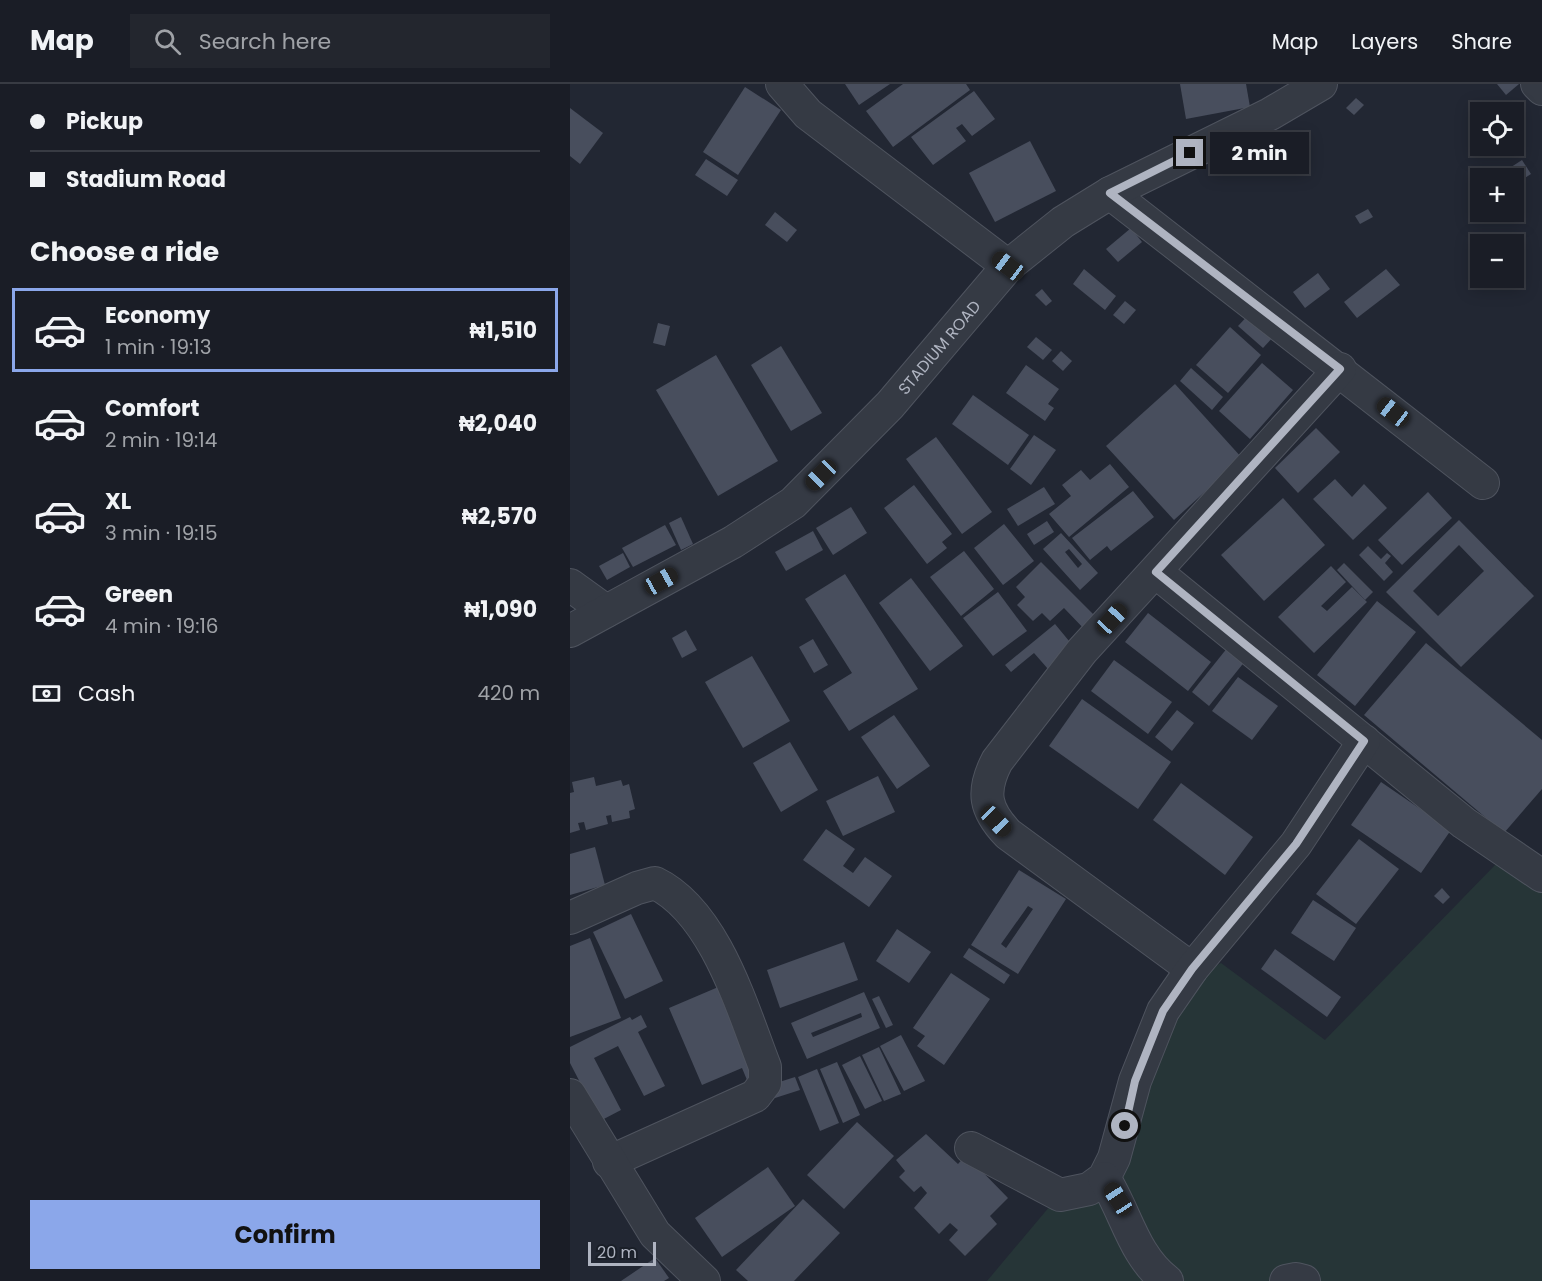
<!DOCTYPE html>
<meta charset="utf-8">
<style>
body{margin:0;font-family:Poppins,sans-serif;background:#23262e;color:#f1f3f6;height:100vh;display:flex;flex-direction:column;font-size:22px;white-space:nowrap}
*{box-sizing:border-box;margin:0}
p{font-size:20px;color:#9fa2a7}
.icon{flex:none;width:33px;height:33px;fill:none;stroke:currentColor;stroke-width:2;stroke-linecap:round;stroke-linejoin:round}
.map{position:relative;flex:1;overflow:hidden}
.panel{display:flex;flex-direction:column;background:#1a1d26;width:570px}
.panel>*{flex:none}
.top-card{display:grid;align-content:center;height:132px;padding:0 30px;background:#1a1d26}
.controls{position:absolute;left:900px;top:18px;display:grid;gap:12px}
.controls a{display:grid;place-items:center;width:54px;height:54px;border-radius:0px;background:#1a1d26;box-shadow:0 3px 15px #0003,0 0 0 2px #383b43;font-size:30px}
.scale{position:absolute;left:18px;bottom:15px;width:68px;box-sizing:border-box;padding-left:6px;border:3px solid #afb4c1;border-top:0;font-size:16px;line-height:21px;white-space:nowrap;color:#afb4c1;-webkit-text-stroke:4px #1a1f28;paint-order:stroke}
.end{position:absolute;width:27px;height:27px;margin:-14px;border:8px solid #afb4c1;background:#111;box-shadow:0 0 0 3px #111}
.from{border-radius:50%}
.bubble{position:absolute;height:42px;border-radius:0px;background:#1a1d26;box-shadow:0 3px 15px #0003,0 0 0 2px #383b43;font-size:20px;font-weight:700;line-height:42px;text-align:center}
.car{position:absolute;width:18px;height:36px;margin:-18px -9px;border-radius:8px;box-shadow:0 0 4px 2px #0007;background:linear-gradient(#222 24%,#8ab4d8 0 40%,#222 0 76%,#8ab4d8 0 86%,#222 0)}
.top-card b{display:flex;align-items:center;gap:21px;height:57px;font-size:22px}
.top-card b+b{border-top:2px solid #383b43}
.top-card i{width:15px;height:15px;background:#f1f3f6}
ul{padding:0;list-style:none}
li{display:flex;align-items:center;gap:18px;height:84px;margin:0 12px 9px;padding:0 18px;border:3px solid transparent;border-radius:0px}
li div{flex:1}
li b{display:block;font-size:22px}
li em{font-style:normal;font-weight:700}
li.active{border-color:#8ba7ea}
li>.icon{width:54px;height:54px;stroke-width:1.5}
h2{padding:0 30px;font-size:27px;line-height:72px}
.pay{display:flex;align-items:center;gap:15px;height:66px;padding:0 30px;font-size:22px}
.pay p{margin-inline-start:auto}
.cta{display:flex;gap:12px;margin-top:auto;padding:12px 30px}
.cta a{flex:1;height:69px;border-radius:0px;background:#8ba7ea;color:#111;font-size:24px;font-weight:700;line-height:69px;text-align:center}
header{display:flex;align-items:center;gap:36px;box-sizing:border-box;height:84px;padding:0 30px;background:#1a1d26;border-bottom:2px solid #383b43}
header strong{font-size:28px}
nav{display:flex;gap:33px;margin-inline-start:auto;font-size:21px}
.search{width:420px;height:54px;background:#23262e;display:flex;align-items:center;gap:15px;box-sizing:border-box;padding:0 21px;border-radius:0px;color:#9fa2a7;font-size:22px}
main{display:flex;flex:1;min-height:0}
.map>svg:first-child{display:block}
.green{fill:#263537}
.building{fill:#484e5d;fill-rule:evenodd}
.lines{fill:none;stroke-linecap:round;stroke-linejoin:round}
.minor-casing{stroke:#4f545f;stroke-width:34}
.minor{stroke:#353a44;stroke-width:32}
.route{stroke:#afb4c1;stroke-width:8}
.labels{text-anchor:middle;stroke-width:5;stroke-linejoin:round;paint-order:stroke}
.street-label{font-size:16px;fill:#afb4c1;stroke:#1a1f28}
</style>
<header>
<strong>Map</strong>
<div class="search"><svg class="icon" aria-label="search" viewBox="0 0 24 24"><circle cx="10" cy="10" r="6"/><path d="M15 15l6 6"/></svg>Search here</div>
<nav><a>Map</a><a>Layers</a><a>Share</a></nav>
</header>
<main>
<section class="panel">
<div class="top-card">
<b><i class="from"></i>Pickup</b>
<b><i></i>Stadium Road</b>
</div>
<h2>Choose a ride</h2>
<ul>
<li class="active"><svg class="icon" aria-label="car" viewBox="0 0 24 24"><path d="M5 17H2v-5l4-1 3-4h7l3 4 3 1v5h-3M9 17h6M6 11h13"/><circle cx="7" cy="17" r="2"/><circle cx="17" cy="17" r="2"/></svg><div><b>Economy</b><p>1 min · 19:13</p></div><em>₦1,510</em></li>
<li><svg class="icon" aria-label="car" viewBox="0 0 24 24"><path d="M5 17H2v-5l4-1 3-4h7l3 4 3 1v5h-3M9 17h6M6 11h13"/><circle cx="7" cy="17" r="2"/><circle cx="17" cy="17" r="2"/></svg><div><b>Comfort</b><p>2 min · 19:14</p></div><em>₦2,040</em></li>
<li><svg class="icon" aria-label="car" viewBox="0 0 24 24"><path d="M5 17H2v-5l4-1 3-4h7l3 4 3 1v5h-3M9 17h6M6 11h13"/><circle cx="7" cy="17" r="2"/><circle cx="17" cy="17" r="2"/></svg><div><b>XL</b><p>3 min · 19:15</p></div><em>₦2,570</em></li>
<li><svg class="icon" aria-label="car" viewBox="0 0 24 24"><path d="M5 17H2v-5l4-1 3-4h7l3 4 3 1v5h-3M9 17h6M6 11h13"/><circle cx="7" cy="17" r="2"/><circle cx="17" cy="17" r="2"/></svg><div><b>Green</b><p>4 min · 19:16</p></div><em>₦1,090</em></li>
</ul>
<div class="pay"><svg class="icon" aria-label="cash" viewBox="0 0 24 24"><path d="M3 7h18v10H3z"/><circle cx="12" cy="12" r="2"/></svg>Cash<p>420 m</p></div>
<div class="cta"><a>Confirm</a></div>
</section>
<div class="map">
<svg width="972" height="1197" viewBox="0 0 972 1197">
<rect width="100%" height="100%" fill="#222733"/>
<!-- green -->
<path class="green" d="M927 779 972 808V1197H417L480 1122 547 1094 553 1068 622 894 651 879 755 956Z"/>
<!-- building -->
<g class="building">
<path d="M275 0H320L289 21Z"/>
<path d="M333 0H396L400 6 323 63 296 27Z"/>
<path d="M610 0H676L680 23 616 35Z"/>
<path d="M927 0H949L936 11Z"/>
<path d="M175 3 211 26 168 91 133 68Z"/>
<path d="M404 7 425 35 402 52 392 40 386 44 396 57 363 81 341 53Z"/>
<path d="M786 14 794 21 784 31 776 24Z"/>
<path d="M0 24 33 49 10 80 0 72Z"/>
<path d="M460 57 486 107 425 138 399 89Z"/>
<path d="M136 75 168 96 157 112 125 91Z"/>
<path d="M952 76 961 90 944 101V94H939L935 87Z"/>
<path d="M798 125 803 133 790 140 785 132Z"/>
<path d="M205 128 227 146 217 158 195 141Z"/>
<path d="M561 144 572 158 548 178 536 165Z"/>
<path d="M514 185 546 212 535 226 503 200Z"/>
<path d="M816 185 830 201 787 234 774 218Z"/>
<path d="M748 189 760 205 735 224 723 208Z"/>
<path d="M472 205 482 217 476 222 465 211Z"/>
<path d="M555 217 566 226 554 240 543 231Z"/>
<path d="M682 227 707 249 693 264 668 242Z"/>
<path d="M88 239 100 242 95 262 83 259Z"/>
<path d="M660 243 691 271 658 309 626 281Z"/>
<path d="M466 253 482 266 473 276 457 263Z"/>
<path d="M211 262 252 329 221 347 181 281Z"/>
<path d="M491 267 502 277 493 287 482 277Z"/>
<path d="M146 271 208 377 148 412 86 306Z"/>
<path d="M692 279 723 306 680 355 649 327Z"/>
<path d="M456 281 489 305 478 320 484 324 475 337 436 309Z"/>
<path d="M621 284 653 313 642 326 610 297Z"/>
<path d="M605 300 672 374 604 436 536 362Z"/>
<path d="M403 311 459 351 438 381 382 340Z"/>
<path d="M746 344 770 368 728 409 705 384Z"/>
<path d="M464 351 486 366 461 401 440 385Z"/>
<path d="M366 353 422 428 392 450 336 375Z"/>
<path d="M540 380 559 403 499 453 479 430 501 412 492 401 511 386 520 396Z"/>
<path d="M765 395 782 413 794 400 817 424 783 456 743 415Z"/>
<path d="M344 401 382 450 372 458 377 464 357 480 314 424Z"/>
<path d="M474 403 485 420 448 442 437 425Z"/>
<path d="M563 407 584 433 541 467 537 462 520 476 502 454Z"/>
<path d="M858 408 882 434 832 481 808 456Z"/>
<path d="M713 414 755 461 694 517 651 471Z"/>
<path d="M281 423 297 449 263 471 246 444Z"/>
<path d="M111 433 123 460 111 466 99 439Z"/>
<path d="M889 436 964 512 891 583 816 508ZM889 461 914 487 868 532 843 507Z"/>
<path d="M477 437 484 448 464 461 457 450Z"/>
<path d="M434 440 464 477 433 501 404 464Z"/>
<path d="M95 441 106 461 63 483 52 464Z"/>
<path d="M243 447 253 466 216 487 205 468Z"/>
<path d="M491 449 528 489 510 506 473 465ZM499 465 512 480 508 484 495 468Z"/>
<path d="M798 462 811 475 817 469 821 472 815 479 823 488 814 497 789 471Z"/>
<path d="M394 467 424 505 391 532 360 493Z"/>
<path d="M53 469 60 483 37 496 29 482Z"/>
<path d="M471 478 530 537 518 549 494 524 480 537 472 529 463 537 447 521 455 513 446 503Z"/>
<path d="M774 479 803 508 795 516 767 486Z"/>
<path d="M761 482 776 498 751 522 757 527 782 503 797 518 744 569 708 533Z"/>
<path d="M275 490 348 605 279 647 253 607 282 589 235 515Z"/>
<path d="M341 494 393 562 360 587 309 519Z"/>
<path d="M428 508 457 547 423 572 393 534Z"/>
<path d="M807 517 846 548 785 622 747 591Z"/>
<path d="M578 529 641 578 618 607 555 558Z"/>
<path d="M485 540 504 563 478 585 464 569 441 588 435 581Z"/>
<path d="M116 546 127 566 112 574 102 554Z"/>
<path d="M243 555 258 581 244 589 229 563Z"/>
<path d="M662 558 680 571 639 622 622 608Z"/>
<path d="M856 559 972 656V705L934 749 794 631Z"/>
<path d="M182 572 220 637 173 664 135 598Z"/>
<path d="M544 576 602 618 578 650 521 607Z"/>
<path d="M668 593 708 622 682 656 642 627Z"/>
<path d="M512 615 601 678 568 725 479 662Z"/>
<path d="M607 626 624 639 602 667 585 653Z"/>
<path d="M324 631 360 682 327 705 291 653Z"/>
<path d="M220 658 248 706 211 728 183 679Z"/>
<path d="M308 692 325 728 273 752 256 717Z"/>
<path d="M24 693 26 702 51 696 53 702 59 700 65 725 59 727 60 734 42 738 41 731 36 732 38 740 16 746 14 738 8 739 10 746 0 749V709L4 708 2 698Z"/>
<path d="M811 698 881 746 851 789 781 741Z"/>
<path d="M611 699 683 753 655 791 583 736Z"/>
<path d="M256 745 285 765 273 782 283 789 295 773 322 792 299 823 233 776Z"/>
<path d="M789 755 829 785 786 840 746 810Z"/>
<path d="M25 763 35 801 0 811V770Z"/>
<path d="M449 786 496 815 448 890 401 861ZM458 822 463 825 436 864 431 860Z"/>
<path d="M872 804 880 813 873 820 864 812Z"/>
<path d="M743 816 786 844 764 877 721 849Z"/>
<path d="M61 830 93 897 55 915 23 848Z"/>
<path d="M327 845 361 868 339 899 306 877Z"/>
<path d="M20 854 51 934 0 953V862Z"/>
<path d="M274 858 288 896 210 924 197 886Z"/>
<path d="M399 864 440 891 434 900 393 873Z"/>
<path d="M705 865 771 913 757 933 691 885Z"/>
<path d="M381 889 420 915 374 981 347 962 355 952 343 944Z"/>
<path d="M153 901 191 990 177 996 172 984 132 1001 99 924Z"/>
<path d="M294 908 310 944 237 975 221 939ZM291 929 292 933 243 953 241 949Z"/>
<path d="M309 912 323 941 316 944 302 915Z"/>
<path d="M71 931 77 943 68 948 95 1002 74 1012 48 962 24 974 51 1026 30 1037 0 979V963L60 933 62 936Z"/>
<path d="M331 951 355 997 334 1007 310 962Z"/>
<path d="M309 963 331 1010 314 1017 292 971Z"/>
<path d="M290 972 312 1017 295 1025 272 981Z"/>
<path d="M267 978 290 1031 273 1039 250 985Z"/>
<path d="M247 985 269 1039 250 1047 228 993Z"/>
<path d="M225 993 230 1006 205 1014 200 1001Z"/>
<path d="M287 1038 324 1072 274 1125 237 1091Z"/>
<path d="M356 1050 388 1080 396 1071 438 1114 420 1132 427 1140 395 1172 379 1156 388 1146 380 1139 369 1150 344 1124 357 1109 351 1102 344 1108 329 1093 335 1087 326 1076Z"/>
<path d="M198 1083 225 1122 152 1173 125 1134Z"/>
<path d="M233 1115 270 1149 224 1197H178L166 1186Z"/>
<path d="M85 1174 99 1194 94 1197H51Z"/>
</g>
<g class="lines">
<!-- minor casing -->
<g class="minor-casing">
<g id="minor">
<path d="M212 0 238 30 438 182"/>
<path d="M967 0 972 5"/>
<path d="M540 109 913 399"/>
<path d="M586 488 894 739 972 792"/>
<path d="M0 501 36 527"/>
<path id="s1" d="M0 547 163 458 223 419 320 321 438 182 493 138 540 109 700 30 751 0"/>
<path d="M0 834 67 804 85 799C145 828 172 924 195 983V999L185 1012 39 1078"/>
<path d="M622 885 438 750C415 726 411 708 427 677L512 567 770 285"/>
<path d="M0 1011 85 1150 134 1197"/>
<path d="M401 1064 490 1111 519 1105 534 1094 544 1074 565 997 593 927 622 885 726 760 794 657"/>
<path d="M534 1094C556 1128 563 1171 597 1197"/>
<path d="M716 1197 726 1195 734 1197"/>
</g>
</g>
<!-- minor -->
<use href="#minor" class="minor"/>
</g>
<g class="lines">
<!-- route -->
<path class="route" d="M555 1042 565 997 593 927 622 885 726 760 794 657 586 488 770 285 540 109 620 69"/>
</g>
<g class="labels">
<!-- street labels -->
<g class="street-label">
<text dy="6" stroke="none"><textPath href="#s1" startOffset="471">STADIUM ROAD</textPath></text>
</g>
</g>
</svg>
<div class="controls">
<a><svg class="icon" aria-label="locate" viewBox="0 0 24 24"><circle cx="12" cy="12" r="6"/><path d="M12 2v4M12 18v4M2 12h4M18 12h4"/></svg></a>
<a>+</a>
<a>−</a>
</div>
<div class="scale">20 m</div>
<i class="end from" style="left:555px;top:1042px"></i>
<i class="end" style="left:620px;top:69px"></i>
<div class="bubble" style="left:640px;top:48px;width:99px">2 min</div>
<i class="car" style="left:438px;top:182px;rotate:307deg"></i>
<i class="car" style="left:823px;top:328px;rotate:308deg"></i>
<i class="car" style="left:251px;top:391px;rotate:225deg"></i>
<i class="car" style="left:91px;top:497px;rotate:61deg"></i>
<i class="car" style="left:542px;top:535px;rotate:43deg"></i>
<i class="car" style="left:426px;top:737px;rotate:136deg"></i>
<i class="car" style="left:548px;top:1115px;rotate:327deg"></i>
</div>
</main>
